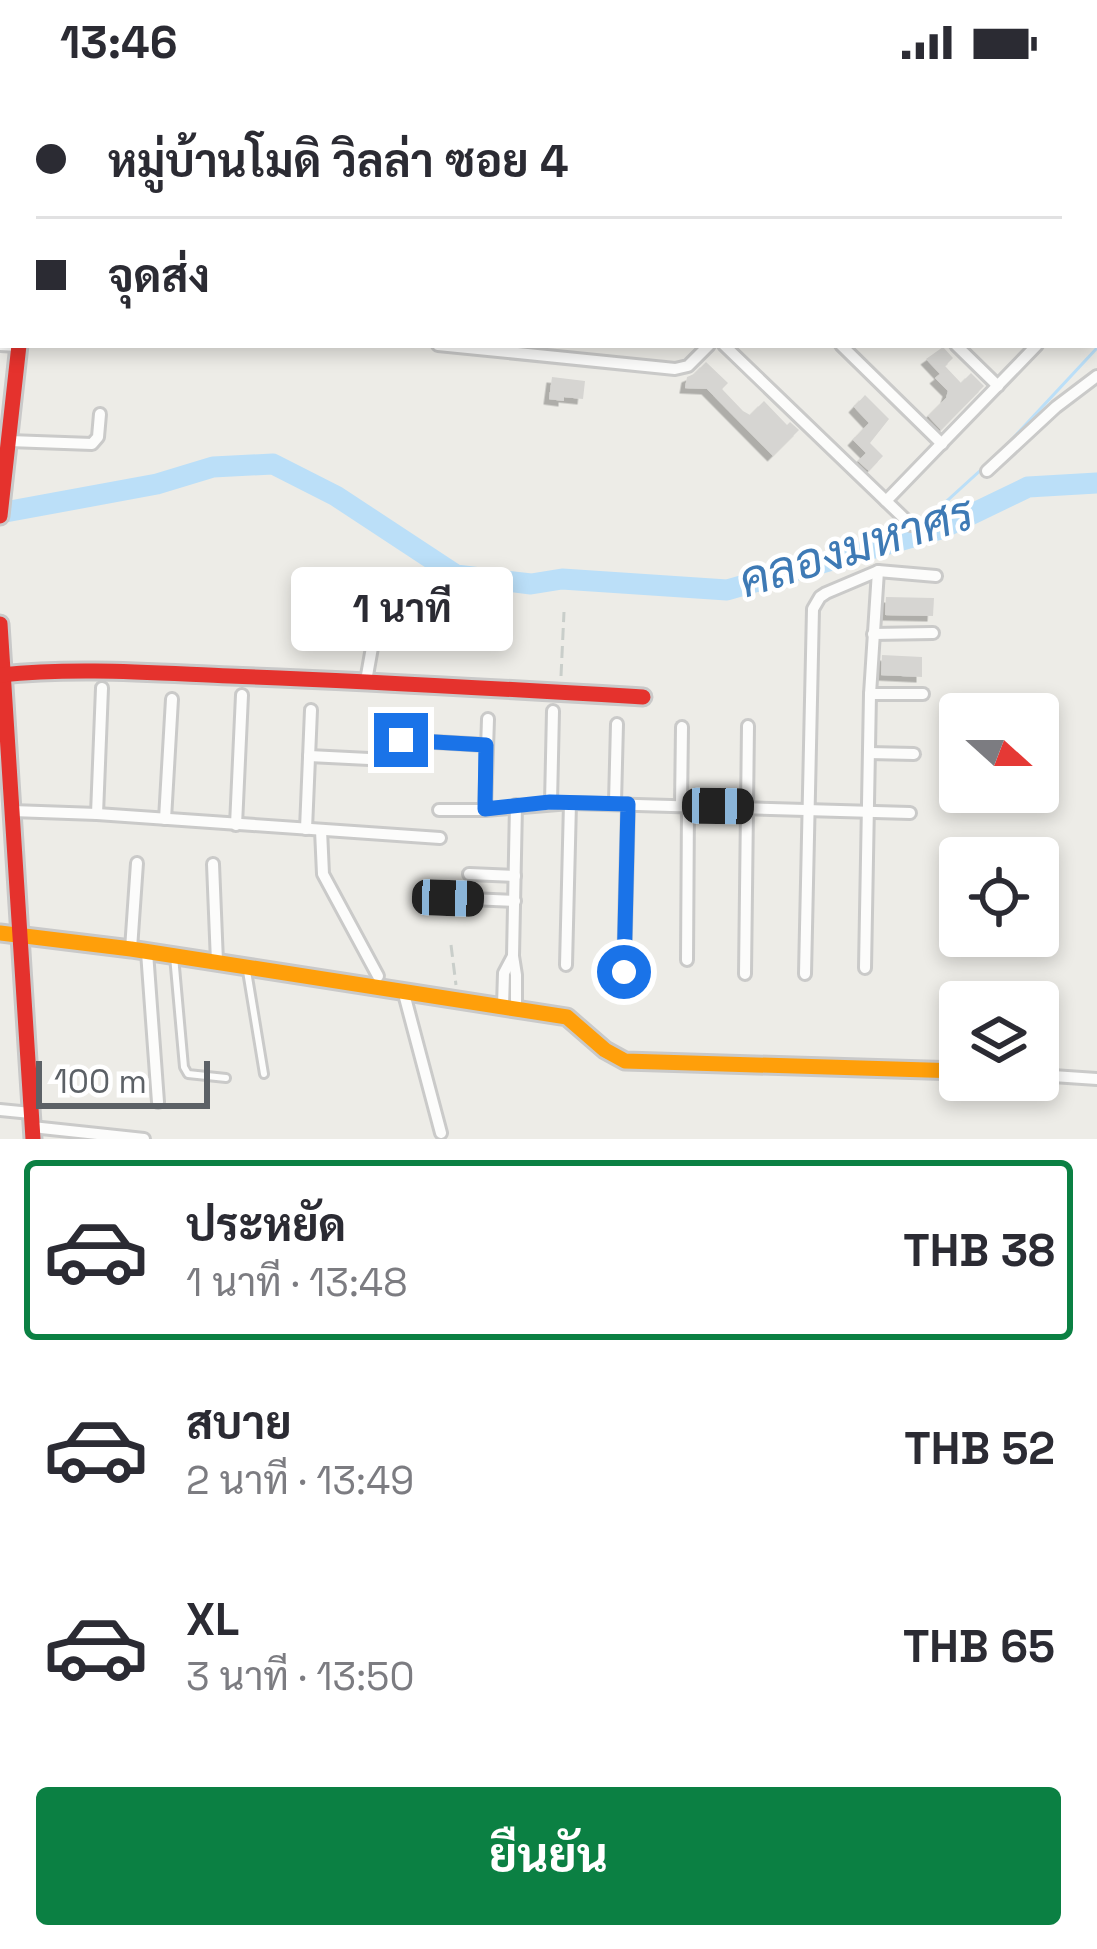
<!DOCTYPE html>
<html lang="th">
<meta charset="utf-8">
<style>
body{margin:0;font-family:"Space Grotesk",Sarabun,sans-serif;background:#f7f7f7;color:#2b2b33;height:100vh;display:flex;flex-direction:column;font-size:45px;white-space:nowrap}
*{box-sizing:border-box;margin:0}
p{font-size:39px;color:#7c7c81}
.icon{flex:none;width:66px;height:66px;fill:none;stroke:currentColor;stroke-width:2;stroke-linecap:round;stroke-linejoin:round}
.map{position:relative;height:1055px;overflow:hidden}
.panel{display:flex;flex-direction:column;background:#fff;flex:1}
.panel>*{flex:none}
.guide{position:absolute;left:0px;top:0px;width:1098px;height:264px;box-shadow:0 6px 18px #0003;display:grid;align-content:center;height:264px;padding:0 36px;background:#fff}
.needle{width:78px;rotate:111deg}
.tools{position:absolute;left:939px;top:609px;display:grid;gap:24px}
.tools a{display:grid;place-items:center;width:120px;height:120px;border-radius:12px;background:#fff;box-shadow:0 6px 18px #0003;font-size:60px}
.scale{position:absolute;left:36px;bottom:30px;width:174px;box-sizing:border-box;padding-left:12px;border:6px solid #5c6166;border-top:0;font-size:33px;line-height:42px;white-space:nowrap;color:#5c6166;-webkit-text-stroke:9px #fff;paint-order:stroke}
.end{position:absolute;width:54px;height:54px;margin:-27px;border:15px solid #1a73e8;background:#fff;box-shadow:0 0 0 6px #fff}
.from{border-radius:50%}
.bubble{position:absolute;height:84px;border-radius:12px;background:#fff;box-shadow:0 6px 18px #0003;font-size:39px;font-weight:700;line-height:84px;text-align:center}
.car{position:absolute;width:36px;height:72px;margin:-36px -18px;border-radius:15px;box-shadow:0 0 9px 3px #0007;background:linear-gradient(#222 24%,#8ab4d8 0 40%,#222 0 76%,#8ab4d8 0 86%,#222 0)}
.guide b{display:flex;align-items:center;gap:42px;height:114px;font-size:45px}
.guide b+b{border-top:3px solid #e1e1e2}
.guide i{width:30px;height:30px;background:#2b2b33}
ul{padding:21px 0 0;list-style:none}
li{display:flex;align-items:center;gap:36px;height:180px;margin:0 24px 18px;padding:0 12px;border:6px solid transparent;border-radius:12px}
li div{flex:1}
li b{display:block;font-size:45px}
li em{font-style:normal;font-weight:700}
li.current{border-color:#0b8043}
li>.icon{width:108px;height:108px;stroke-width:1.5}
.primary-button{display:flex;gap:24px;margin-top:auto;padding:24px 36px}
.primary-button a{flex:1;height:138px;border-radius:12px;background:#0b8043;color:#fff;font-size:48px;font-weight:700;line-height:138px;text-align:center}
.status{display:flex;justify-content:space-between;align-items:center;height:84px;padding:0 60px;background:#fff;direction:ltr}
.status svg{height:33px;fill:currentColor}
.map>svg:first-child{display:block}
.lines{fill:none;stroke-linecap:round;stroke-linejoin:round}
.stream{stroke:#bbdff8;stroke-width:3}
.river{stroke:#bbdff8;stroke-width:21}
.building{fill:#d6d5d2;filter:url(#shadow)}
.lane-casing{stroke:#cacac9;stroke-width:12}
.street-casing{stroke:#cacac9;stroke-width:16}
.fast-casing{stroke:#c9c9c9;stroke-width:21}
.slow-casing{stroke:#c9c9c9;stroke-width:21}
.jam-casing{stroke:#c9c9c9;stroke-width:21}
.path{stroke:#c9ceca;stroke-width:3;stroke-dasharray:12 6;stroke-linecap:butt}
.lane{stroke:#fcfcfb;stroke-width:6}
.street{stroke:#fcfcfb;stroke-width:10}
.fast{stroke:#30b455;stroke-width:15}
.slow{stroke:#ff9f0a;stroke-width:15}
.jam{stroke:#e5322d;stroke-width:15}
.route{stroke:#1a73e8;stroke-width:15}
.labels{text-anchor:middle;stroke-width:9;stroke-linejoin:round;paint-order:stroke}
.water-label{font-size:48px;font-style:italic;fill:#3e7ab5;stroke:#fff}
</style>
<div class="status"><b>13:46</b><svg viewBox="0 0 49 12"><path d="M0 12V9h3v3zM5 12V6h3v6zM10 12V3h3v9zM15 12V0h3v12zM26 1h20v11H26zM47 4h2v5h-2z"/></svg></div>
<div class="map">
<svg width="1097" height="1055" viewBox="0 0 1097 1055">
<defs>
<filter id="shadow"><feDropShadow dx="-5.5" dy="5.5" stdDeviation="0" flood-color="#0004"/></filter>
</defs>
<rect width="100%" height="100%" fill="#edece7"/>
<g class="lines">
<!-- stream -->
<g class="stream">
<path d="M1074 3 1076 0"/>
<path d="M1095 158 1097 160"/>
<path d="M1003 365 1097 264"/>
<path d="M918 451 926 436 983 384"/>
</g>
<!-- river -->
<path class="river" d="M0 429 157 400 213 383 273 380 336 412 456 491 531 500 562 495 727 506 941 445 1028 403 1097 399"/>
</g>
<!-- building -->
<g class="building">
<path d="M943 263 953 274 945 282 961 299 971 289 984 302 941 346 928 332 946 314 948 307 935 294 940 290 926 275Z"/>
<path d="M706 278 728 299 722 305 743 327 750 331 764 317 787 341 790 338 799 346 773 372 707 305 685 304 687 293 694 290Z"/>
<path d="M552 293 585 297 583 315 564 313V317L549 315Z"/>
<path d="M865 311 889 335 870 359 883 372 869 387 858 377 866 369 853 356 869 339 854 323Z"/>
<path d="M886 513 934 514 933 532 885 531Z"/>
<path d="M882 571 922 573V593L881 591Z"/>
</g>
<g class="lines">
<!-- lane casing -->
<g class="lane-casing">
<g id="lane">
<path d="M324 0 325 3"/>
<path d="M174 872 184 983 188 990 226 994"/>
<path d="M247 887 264 990"/>
</g>
</g>
<!-- street casing -->
<g class="street-casing">
<g id="street">
<path d="M384 0 385 3"/>
<path d="M1082 0 1086 3"/>
<path d="M173 3 176 0"/>
<path d="M641 3 654 0"/>
<path d="M748 3V0"/>
<path d="M831 3V0"/>
<path d="M913 3V0"/>
<path d="M994 3 995 0"/>
<path d="M0 9H3"/>
<path d="M1095 9 1097 11"/>
<path d="M0 25H3"/>
<path d="M1095 97 1097 98"/>
<path d="M0 118H3"/>
<path d="M0 261 19 262"/>
<path d="M438 261 675 285 688 282 709 261"/>
<path d="M724 261 911 441"/>
<path d="M841 261 942 360"/>
<path d="M956 261 998 302"/>
<path d="M9 357 92 360 98 353 100 330"/>
<path d="M987 387 1056 323 1097 292"/>
<path d="M886 417 1037 261"/>
<path d="M873 550 933 549"/>
<path d="M366 597 381 513 390 501 401 500"/>
<path d="M870 610H923"/>
<path d="M401 656 486 661"/>
<path d="M869 669 914 670"/>
<path d="M309 672 389 676"/>
<path d="M551 719 553 627"/>
<path d="M615 719 617 640"/>
<path d="M681 722 682 643"/>
<path d="M439 726H485L570 719 910 729"/>
<path d="M485 726 488 635"/>
<path d="M12 727 97 730 440 754"/>
<path d="M97 730 102 604"/>
<path d="M165 735 172 615"/>
<path d="M236 741 242 611"/>
<path d="M306 745 311 626"/>
<path d="M321 746 323 790 378 892"/>
<path d="M213 780 217 878"/>
<path d="M469 790 515 792"/>
<path d="M448 814 515 817"/>
<path d="M131 865 137 779"/>
<path d="M147 868 158 1018"/>
<path d="M687 876 688 722"/>
<path d="M566 881 570 719"/>
<path d="M865 884 870 610 878 487"/>
<path d="M624 888 628 720"/>
<path d="M745 890 748 642"/>
<path d="M805 890 813 525 820 513 826 509 878 487 936 492"/>
<path d="M403 906 441 1049"/>
<path d="M503 922 504 889 513 872"/>
<path d="M516 923V891L513 872 516 721"/>
<path d="M1038 991 1097 995"/>
<path d="M0 1026 31 1029"/>
<path d="M32 1043 144 1055"/>
</g>
</g>
<!-- fast casing -->
<g class="fast-casing">
<path id="fast" d="M50 0V3"/>
</g>
<!-- slow casing -->
<g class="slow-casing">
<path id="slow" d="M0 849 131 865 567 933 605 966 625 977 960 987"/>
</g>
<!-- jam casing -->
<g class="jam-casing">
<g id="jam">
<path d="M0 432 19 261"/>
<path d="M0 540 33 1055"/>
<path d="M0 591C76 583 154 589 230 592 368 597 505 605 643 613"/>
</g>
</g>
<!-- path -->
<g class="path">
<path d="M561 592 564 528"/>
<path d="M451 861 456 901"/>
</g>
<!-- lane -->
<use href="#lane" class="lane"/>
<!-- street -->
<use href="#street" class="street"/>
<!-- fast -->
<use href="#fast" class="fast"/>
<!-- slow -->
<use href="#slow" class="slow"/>
<!-- jam -->
<use href="#jam" class="jam"/>
</g>
<g class="lines">
<!-- route -->
<path class="route" d="M401 656 486 661 485 725 550 718 628 720 624 888"/>
</g>
<g class="labels">
<!-- water labels -->
<g class="water-label">
<text transform="translate(856 462) rotate(-17)" y="17">คลองมหาศร</text>
</g>
</g>
</svg>
<div class="tools">
<a><svg class="needle" viewBox="-14 -14 28 28"><path d="M0-13l5 13h-10z" fill="#e53935"/><path d="M0 13l5-13h-10z" fill="#7c7c81"/></svg></a>
<a><svg class="icon" aria-label="locate" viewBox="0 0 24 24"><circle cx="12" cy="12" r="6"/><path d="M12 2v4M12 18v4M2 12h4M18 12h4"/></svg></a>
<a><svg class="icon" aria-label="layers" viewBox="0 0 24 24"><path d="M12 4l9 5-9 5-9-5zM3 14l9 5 9-5"/></svg></a>
</div>
<div class="scale">100 m</div>
<i class="end from" style="left:624px;top:888px"></i>
<i class="end" style="left:401px;top:656px"></i>
<div class="bubble" style="left:291px;top:483px;width:222px">1 นาที</div>
<i class="car" style="left:718px;top:722px;rotate:91deg"></i>
<i class="car" style="left:448px;top:814px;rotate:92deg"></i>
<div class="guide">
<b><i class="from"></i>หมู่บ้านโมดิ วิลล่า ซอย 4</b>
<b><i></i>จุดส่ง</b>
</div>
</div>
<section class="panel">
<ul>
<li class="current"><svg class="icon" aria-label="car" viewBox="0 0 24 24"><path d="M5 17H2v-5l4-1 3-4h7l3 4 3 1v5h-3M9 17h6M6 11h13"/><circle cx="7" cy="17" r="2"/><circle cx="17" cy="17" r="2"/></svg><div><b>ประหยัด</b><p>1 นาที · 13:48</p></div><em>THB 38</em></li>
<li><svg class="icon" aria-label="car" viewBox="0 0 24 24"><path d="M5 17H2v-5l4-1 3-4h7l3 4 3 1v5h-3M9 17h6M6 11h13"/><circle cx="7" cy="17" r="2"/><circle cx="17" cy="17" r="2"/></svg><div><b>สบาย</b><p>2 นาที · 13:49</p></div><em>THB 52</em></li>
<li><svg class="icon" aria-label="car" viewBox="0 0 24 24"><path d="M5 17H2v-5l4-1 3-4h7l3 4 3 1v5h-3M9 17h6M6 11h13"/><circle cx="7" cy="17" r="2"/><circle cx="17" cy="17" r="2"/></svg><div><b>XL</b><p>3 นาที · 13:50</p></div><em>THB 65</em></li>
</ul>
<div class="primary-button"><a>ยืนยัน</a></div>
</section>
